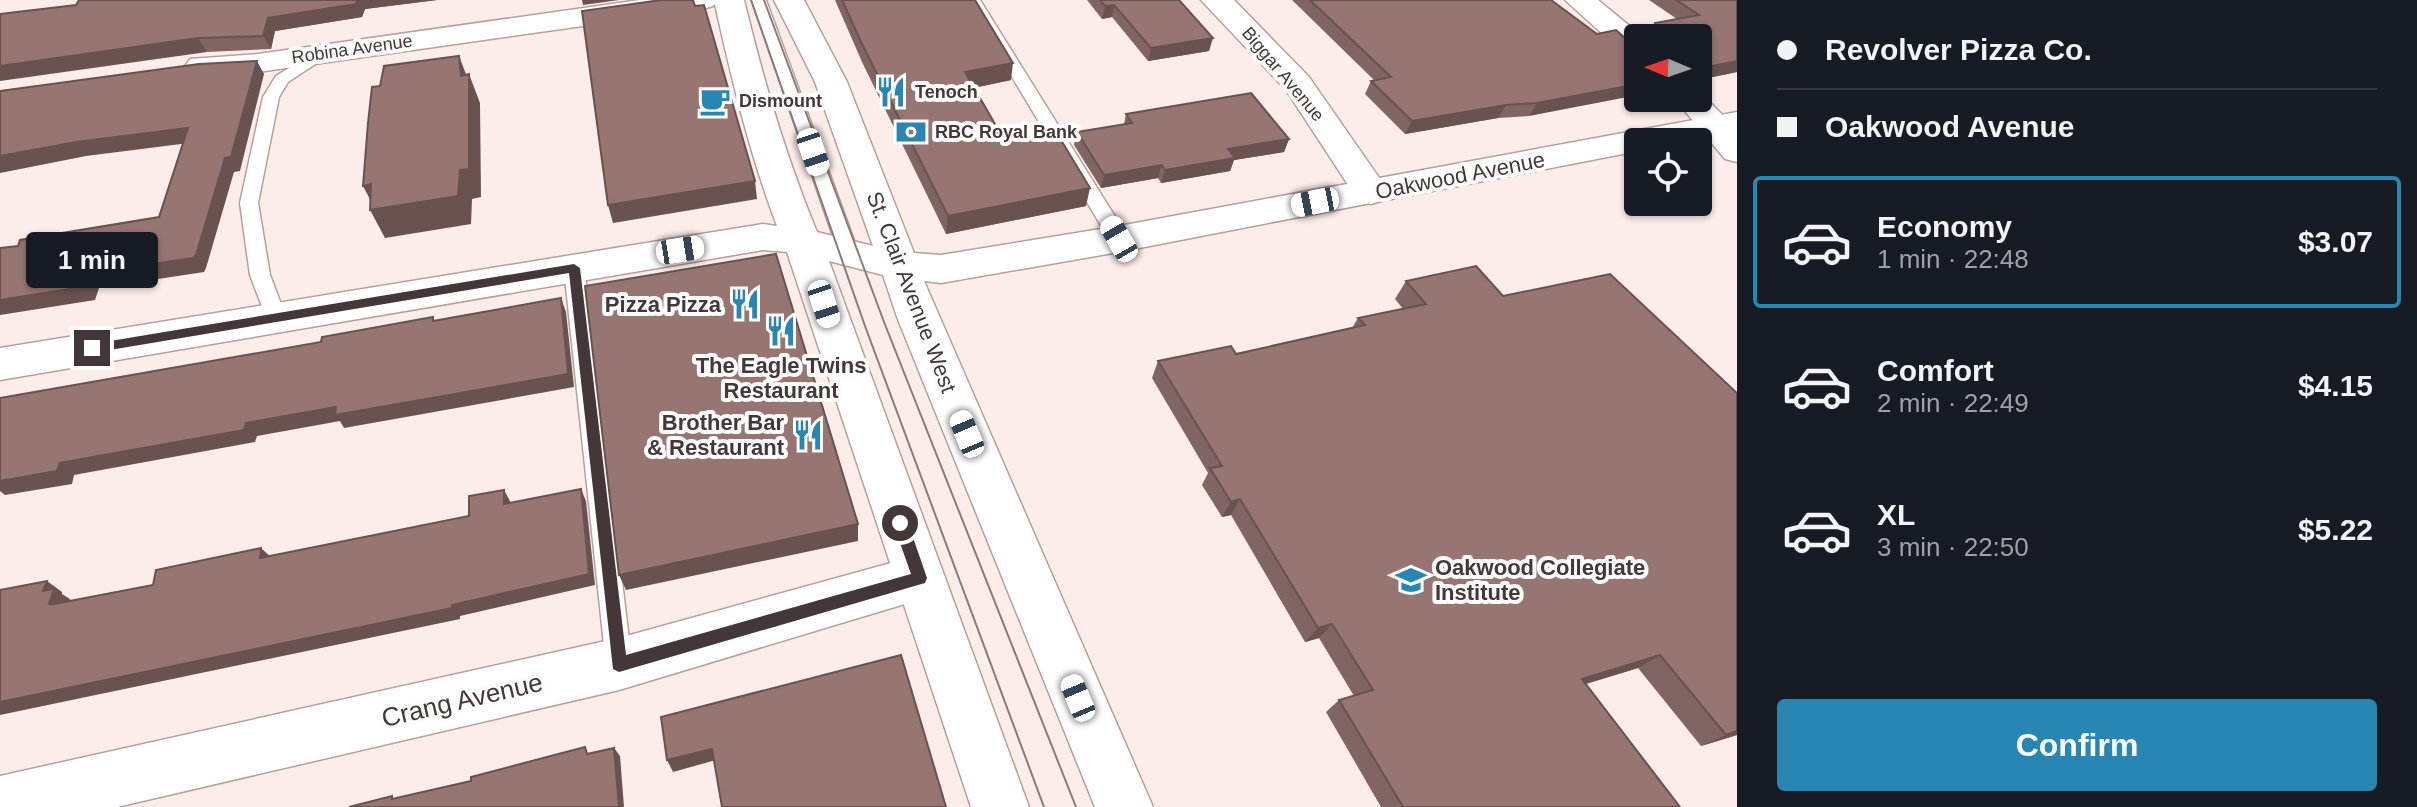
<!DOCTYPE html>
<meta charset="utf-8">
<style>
body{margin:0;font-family:Arial,sans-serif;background:#242831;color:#f1f3f6;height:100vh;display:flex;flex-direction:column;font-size:30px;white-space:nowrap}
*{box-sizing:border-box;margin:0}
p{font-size:26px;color:#9ea1a6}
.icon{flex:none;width:44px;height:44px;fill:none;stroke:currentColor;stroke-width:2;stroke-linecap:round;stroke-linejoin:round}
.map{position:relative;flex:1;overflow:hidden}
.drawer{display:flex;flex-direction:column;background:#171b24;width:680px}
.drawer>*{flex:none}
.top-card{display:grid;align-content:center;height:176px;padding:0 40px;background:#171b24}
.needle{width:52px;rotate:272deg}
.buttons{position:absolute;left:1624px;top:24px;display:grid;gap:16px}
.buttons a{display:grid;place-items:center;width:88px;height:88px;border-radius:8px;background:#171b24;box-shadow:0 2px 6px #0004;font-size:40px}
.end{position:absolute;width:36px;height:36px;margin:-18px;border:10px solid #433837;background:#fff;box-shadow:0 0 0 4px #fff}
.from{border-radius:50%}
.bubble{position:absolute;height:56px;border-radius:8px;background:#171b24;box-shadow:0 2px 6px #0004;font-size:26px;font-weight:700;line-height:56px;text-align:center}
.car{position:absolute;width:24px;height:48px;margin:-24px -12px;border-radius:10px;box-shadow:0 0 6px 2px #0007;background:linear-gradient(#fff 24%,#345 0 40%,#fff 0 76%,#345 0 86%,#fff 0)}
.top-card b{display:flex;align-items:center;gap:28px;height:76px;font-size:30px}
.top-card b+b{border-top:2px solid #363941}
.top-card i{width:20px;height:20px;background:#f1f3f6}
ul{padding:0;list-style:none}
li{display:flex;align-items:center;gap:24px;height:132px;margin:0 16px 12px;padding:0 24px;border:4px solid transparent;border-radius:8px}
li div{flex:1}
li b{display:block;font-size:30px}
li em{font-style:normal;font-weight:700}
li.selected{border-color:#2886b2}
li>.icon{width:72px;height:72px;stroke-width:1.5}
.primary-button{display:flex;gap:16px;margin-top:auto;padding:16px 40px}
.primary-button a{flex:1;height:92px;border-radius:8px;background:#2886b2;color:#fff;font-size:32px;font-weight:700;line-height:92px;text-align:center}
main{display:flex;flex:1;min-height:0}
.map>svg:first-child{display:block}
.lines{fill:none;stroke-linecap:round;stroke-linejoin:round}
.lane-casing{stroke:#b89f9d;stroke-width:3}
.street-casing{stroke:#b89f9d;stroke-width:3}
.secondary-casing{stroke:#b89f9d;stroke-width:3}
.lane{fill:#fff;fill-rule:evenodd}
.street{fill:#fff;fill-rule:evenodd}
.secondary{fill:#fff;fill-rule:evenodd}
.tram{stroke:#887c7a;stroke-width:2}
.wall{fill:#816562}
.shaded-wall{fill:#695250}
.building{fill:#967572;stroke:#695250;stroke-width:2}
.route{fill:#433837}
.labels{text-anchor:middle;stroke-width:8;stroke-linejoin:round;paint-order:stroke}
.far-street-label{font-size:18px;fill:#433837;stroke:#fdfdfd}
.far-poi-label{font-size:18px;font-weight:bold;fill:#433837;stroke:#fdfdfd;text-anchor:start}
.street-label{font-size:22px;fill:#433837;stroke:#fdfdfd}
.poi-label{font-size:22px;font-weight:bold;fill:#433837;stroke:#fdfdfd;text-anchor:end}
.near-street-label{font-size:26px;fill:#433837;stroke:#fdfdfd}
</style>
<main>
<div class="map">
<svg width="1737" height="807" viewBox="0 0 1737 807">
<rect width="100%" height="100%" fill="#fcecea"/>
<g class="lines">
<!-- lane casing -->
<g class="lane-casing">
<g id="lane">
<path d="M752 0H766L859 254 856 259 849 261 839 254Z"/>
<path d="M966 0H980L1129 239 1126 244H1112Z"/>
<path d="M323 47 329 49V55L288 82 279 97 258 203 270 275 286 317 283 322H269L266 317 250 275 240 203 263 97 276 76Z"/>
<path d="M574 261 584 268 632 664 628 673 619 677 610 673 606 664 564 268Z"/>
</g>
</g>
<!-- street casing -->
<g class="street-casing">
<g id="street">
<path d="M640 0H718L713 6 703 9 258 72 201 76 190 73 185 66 190 59 258 54Z"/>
<path d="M1201 0H1234L1309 77 1389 192 1384 200 1371 204 1358 200 1286 90Z"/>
<path d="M1565 0H1598L1644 38H1638V58L1627 56Z"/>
<path d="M1698 90 1737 130V162L1725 159 1674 98H1698Z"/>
<path d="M920 555 938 562 945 578 938 594 619 690 117 807H0V776L619 638Z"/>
</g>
</g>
<!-- secondary casing -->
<g class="secondary-casing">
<path id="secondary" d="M714 0H744C763 79 786 157 817 232L873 246 815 82 774 0H804L847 82 914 253 941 255 1119 226 1737 112V132L1686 142H1638V151L1119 252 941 283 924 281 1153 807H1095L897 317 883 275 829 261 1029 807H971L787 252 763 250 0 380V348L763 224 777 226C749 152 731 76 714 0Z"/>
</g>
<!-- lane -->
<use href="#lane" class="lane"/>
<!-- street -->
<use href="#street" class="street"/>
<!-- secondary -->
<use href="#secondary" class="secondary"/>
<!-- tram -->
<g class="tram">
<path d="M751 0 865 326 1044 807"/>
<path d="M764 0 884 322 1076 807"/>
</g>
</g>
<!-- wall -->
<g class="wall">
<path d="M79 0H437L365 9 362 17 275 31 271 49 207 52 76 5Z"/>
<path d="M835 0H975L1011 80 974 88 999 131 1032 134 1086 206 946 234 862 62Z"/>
<path d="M1087 0H1179L1209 51 1148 61 1112 17 1102 19Z"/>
<path d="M1292 0H1551L1597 34 1634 46 1529 116 1498 118 1405 134 1365 94 1371 81 1374 80Z"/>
<path d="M1649 0H1737V72L1698 80V38H1643L1655 23 1677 19Z"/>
<path d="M1126 114 1289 139 1284 152 1234 160 1230 171 1161 183 1158 178 1101 188 1074 145 1077 132 1124 124Z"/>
<path d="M1406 281 1503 296 1737 393V735L1701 746 1638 668 1586 684 1680 807H1381L1326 712 1339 700 1354 696 1319 638 1305 642 1231 515 1222 517 1202 485 1208 473 1152 378 1158 361 1236 354 1352 328 1358 318 1403 309 1395 299Z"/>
</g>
<!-- shaded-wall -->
<g class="shaded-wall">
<path d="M357 0H437L365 9 362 17 275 31 271 49 263 36 268 18Z"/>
<path d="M582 0H619L583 5Z"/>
<path d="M1114 5 1112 17 1102 19 1105 6Z"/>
<path d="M198 38 207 52 0 81V66Z"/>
<path d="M1213 38 1209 51 1148 61 1151 48Z"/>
<path d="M459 56 469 82V74L480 103 481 197 472 199 471 224 385 238 370 210 375 209 363 186 460 170 461 76Z"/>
<path d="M257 61 264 74 240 171 234 172 206 268 204 272 99 288 95 300 0 315V300L87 274 193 258Z"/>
<path d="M1737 61V72L1698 80V69Z"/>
<path d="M1013 63 1011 80 963 90 965 72Z"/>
<path d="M1638 84V95L1529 116 1537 103Z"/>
<path d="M1506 105 1498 118 1405 134 1412 121Z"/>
<path d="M188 128 197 142 86 156 0 173V156L76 142Z"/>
<path d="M1289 139 1284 152 1234 160 1230 171 1161 183 1165 170 1228 149Z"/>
<path d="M1162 165 1158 178 1101 188 1104 175Z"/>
<path d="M755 181 757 199 613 223 608 205Z"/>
<path d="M1090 188 1086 206 946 234 948 216Z"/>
<path d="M561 298 566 312 574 387 344 428 340 421 257 436 255 442 74 475 72 484 5 495 0 491V478L60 463 246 423Z"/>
<path d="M581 489 586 501 595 585 460 616V619L0 715V702L452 605Z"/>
<path d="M504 490 510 501 511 516 504 504Z"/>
<path d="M1240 499 1231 515 1222 517 1231 502Z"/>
<path d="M858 524V541L626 590 619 575Z"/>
<path d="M261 548 273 559 260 558Z"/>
<path d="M47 581 62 592V594L70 599 65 614 49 604 43 591Z"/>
<path d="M1332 624 1319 638 1305 642 1318 628Z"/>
<path d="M1660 655 1638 668 1562 691 1582 679Z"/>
<path d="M1737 731V735L1701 746 1726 735Z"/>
<path d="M614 748 620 756 624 807H619Z"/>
<path d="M712 749 716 760 673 772 667 760Z"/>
</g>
<!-- building -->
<g class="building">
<path d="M79 0H357L356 4 268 18 263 36 198 38 0 66V14L76 5Z"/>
<path d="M661 0H693L695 6 704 5 755 181 608 205 582 11Z"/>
<path d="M842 0H975L1013 63 965 72 999 131 1027 126 1032 134 1055 130 1090 188 948 216 862 44Z"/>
<path d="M1100 0H1179L1213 38 1151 48 1114 5 1105 6Z"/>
<path d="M1310 0H1551L1597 34 1616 30 1634 46H1638V84L1537 103 1506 105 1412 121 1371 81 1391 77Z"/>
<path d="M1676 0H1737V61L1698 69V38H1650V28L1655 27V23L1699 15Z"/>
<path d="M459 56 461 76 469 74V169L460 170 458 196 370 210 371 184 363 186 368 123 372 87 380 86 384 66Z"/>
<path d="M257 61 231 157 225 158 196 255 193 258 87 274 82 287 0 300V248L18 246 20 240 159 217 188 128 76 142 0 156V91L199 64Z"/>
<path d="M1251 93 1289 139 1228 149 1235 158 1165 170 1162 165 1104 175 1077 132 1132 123 1126 114Z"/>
<path d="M776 254 858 524 619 575 585 286Z"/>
<path d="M1476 266 1503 296 1610 274 1737 393V731L1726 735 1660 655 1582 679 1680 807H1403L1339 700 1373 690 1332 624 1318 628 1240 499 1231 502 1210 468 1222 466 1158 361 1231 346 1236 354 1365 325 1358 318 1426 304 1406 281Z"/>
<path d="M561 298 568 374 335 415 336 407 246 423 244 430 60 463 57 471 0 481V398L321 342 322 337 433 317V321Z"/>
<path d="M581 489 589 574 452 605V608L0 702V590L47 581 43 591 54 589 49 604H54L153 585 156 570 261 548 260 558 469 516V496L504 490V504Z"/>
<path d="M901 655 946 807H722L712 749 667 760 661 717Z"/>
<path d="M585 747 587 754 614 748 619 807H349L392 796V799L471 781V777Z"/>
</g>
<!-- route -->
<path class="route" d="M574 264 580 268 626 655 911 574 893 523 900 517 908 523 927 578 925 583 619 672 613 669 569 273 92 353 86 348 92 344Z"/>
<!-- icons -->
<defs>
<g id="restaurant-bare" transform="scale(2.4)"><path d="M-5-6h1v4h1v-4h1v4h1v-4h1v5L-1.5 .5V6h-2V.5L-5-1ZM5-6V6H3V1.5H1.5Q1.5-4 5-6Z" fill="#2886b2" stroke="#fdfdfd" stroke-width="2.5" paint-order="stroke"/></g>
<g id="cafe-bare" transform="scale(2.4)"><path d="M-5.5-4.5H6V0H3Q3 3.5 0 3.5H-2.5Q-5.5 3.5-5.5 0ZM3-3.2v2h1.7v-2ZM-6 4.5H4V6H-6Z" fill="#2886b2" stroke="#fdfdfd" stroke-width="2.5" paint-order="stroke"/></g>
<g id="bank-bare" transform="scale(2.4)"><path d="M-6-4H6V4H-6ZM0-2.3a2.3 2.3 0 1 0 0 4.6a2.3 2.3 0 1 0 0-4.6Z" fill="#2886b2" stroke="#fdfdfd" stroke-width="2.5" paint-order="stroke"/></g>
<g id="school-bare" transform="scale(2.4)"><path d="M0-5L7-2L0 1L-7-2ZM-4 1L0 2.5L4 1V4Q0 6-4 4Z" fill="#2886b2" stroke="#fdfdfd" stroke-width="2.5" paint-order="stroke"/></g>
</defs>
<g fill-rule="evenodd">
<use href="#restaurant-bare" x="891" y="92"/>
<use href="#cafe-bare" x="715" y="101"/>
<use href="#bank-bare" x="911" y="132"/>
<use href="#restaurant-bare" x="745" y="304"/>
<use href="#restaurant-bare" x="781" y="331"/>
<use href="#restaurant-bare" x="808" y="435"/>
<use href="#school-bare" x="1411" y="580"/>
</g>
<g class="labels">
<!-- far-street labels -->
<g class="far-street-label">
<text transform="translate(352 49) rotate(-8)" y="6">Robina Avenue</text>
<text transform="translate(1283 74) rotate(50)" y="6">Biggar Avenue</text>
</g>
<!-- far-poi labels -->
<g class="far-poi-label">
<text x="915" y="98">Tenoch</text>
<text x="739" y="107">Dismount</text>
<text x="935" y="138">RBC Royal Bank</text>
</g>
<!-- street labels -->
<g class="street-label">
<text transform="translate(1460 175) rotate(-11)" y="8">Oakwood Avenue</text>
<text transform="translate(912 292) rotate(69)" y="8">St. Clair Avenue West</text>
</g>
<!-- poi labels -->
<g class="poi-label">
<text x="721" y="312">Pizza Pizza</text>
<text x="781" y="373" text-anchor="middle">The Eagle Twins<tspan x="781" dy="25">Restaurant</tspan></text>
<text x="784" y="430">Brother Bar<tspan x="784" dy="25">&amp; Restaurant</tspan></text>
<text x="1435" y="575" text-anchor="start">Oakwood Collegiate<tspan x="1435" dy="25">Institute</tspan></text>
</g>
<!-- near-street labels -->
<g class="near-street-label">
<text transform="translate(462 700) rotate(-13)" y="9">Crang Avenue</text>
</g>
</g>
</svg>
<div class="buttons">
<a><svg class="needle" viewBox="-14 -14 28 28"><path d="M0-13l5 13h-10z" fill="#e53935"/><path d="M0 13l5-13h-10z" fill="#9ea1a6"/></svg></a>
<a><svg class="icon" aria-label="locate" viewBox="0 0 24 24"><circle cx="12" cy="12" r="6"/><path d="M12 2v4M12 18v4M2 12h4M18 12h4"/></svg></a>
</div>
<i class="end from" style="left:900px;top:523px"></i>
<i class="end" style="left:92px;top:348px"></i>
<div class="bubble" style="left:26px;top:232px;width:132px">1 min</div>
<i class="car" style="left:813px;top:152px;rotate:161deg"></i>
<i class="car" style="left:1315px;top:202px;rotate:259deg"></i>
<i class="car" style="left:1119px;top:239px;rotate:330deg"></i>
<i class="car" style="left:680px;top:250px;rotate:81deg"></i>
<i class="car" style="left:824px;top:304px;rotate:162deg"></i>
<i class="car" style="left:967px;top:434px;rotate:337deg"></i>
<i class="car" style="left:1078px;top:698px;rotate:337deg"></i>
</div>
<section class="drawer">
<div class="top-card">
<b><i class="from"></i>Revolver Pizza Co.</b>
<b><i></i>Oakwood Avenue</b>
</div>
<ul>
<li class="selected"><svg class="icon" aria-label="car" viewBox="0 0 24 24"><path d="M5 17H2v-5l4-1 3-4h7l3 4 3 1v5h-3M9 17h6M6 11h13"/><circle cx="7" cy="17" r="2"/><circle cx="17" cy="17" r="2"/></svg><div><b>Economy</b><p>1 min · 22:48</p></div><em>$3.07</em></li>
<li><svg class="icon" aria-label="car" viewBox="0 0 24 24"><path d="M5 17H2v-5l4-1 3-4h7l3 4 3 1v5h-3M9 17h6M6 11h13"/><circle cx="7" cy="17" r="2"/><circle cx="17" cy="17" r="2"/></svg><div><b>Comfort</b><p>2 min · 22:49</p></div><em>$4.15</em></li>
<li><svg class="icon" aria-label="car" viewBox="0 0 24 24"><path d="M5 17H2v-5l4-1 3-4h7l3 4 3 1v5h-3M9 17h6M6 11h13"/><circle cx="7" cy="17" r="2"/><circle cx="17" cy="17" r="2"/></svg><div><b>XL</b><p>3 min · 22:50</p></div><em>$5.22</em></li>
</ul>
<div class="primary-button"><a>Confirm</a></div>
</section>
</main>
